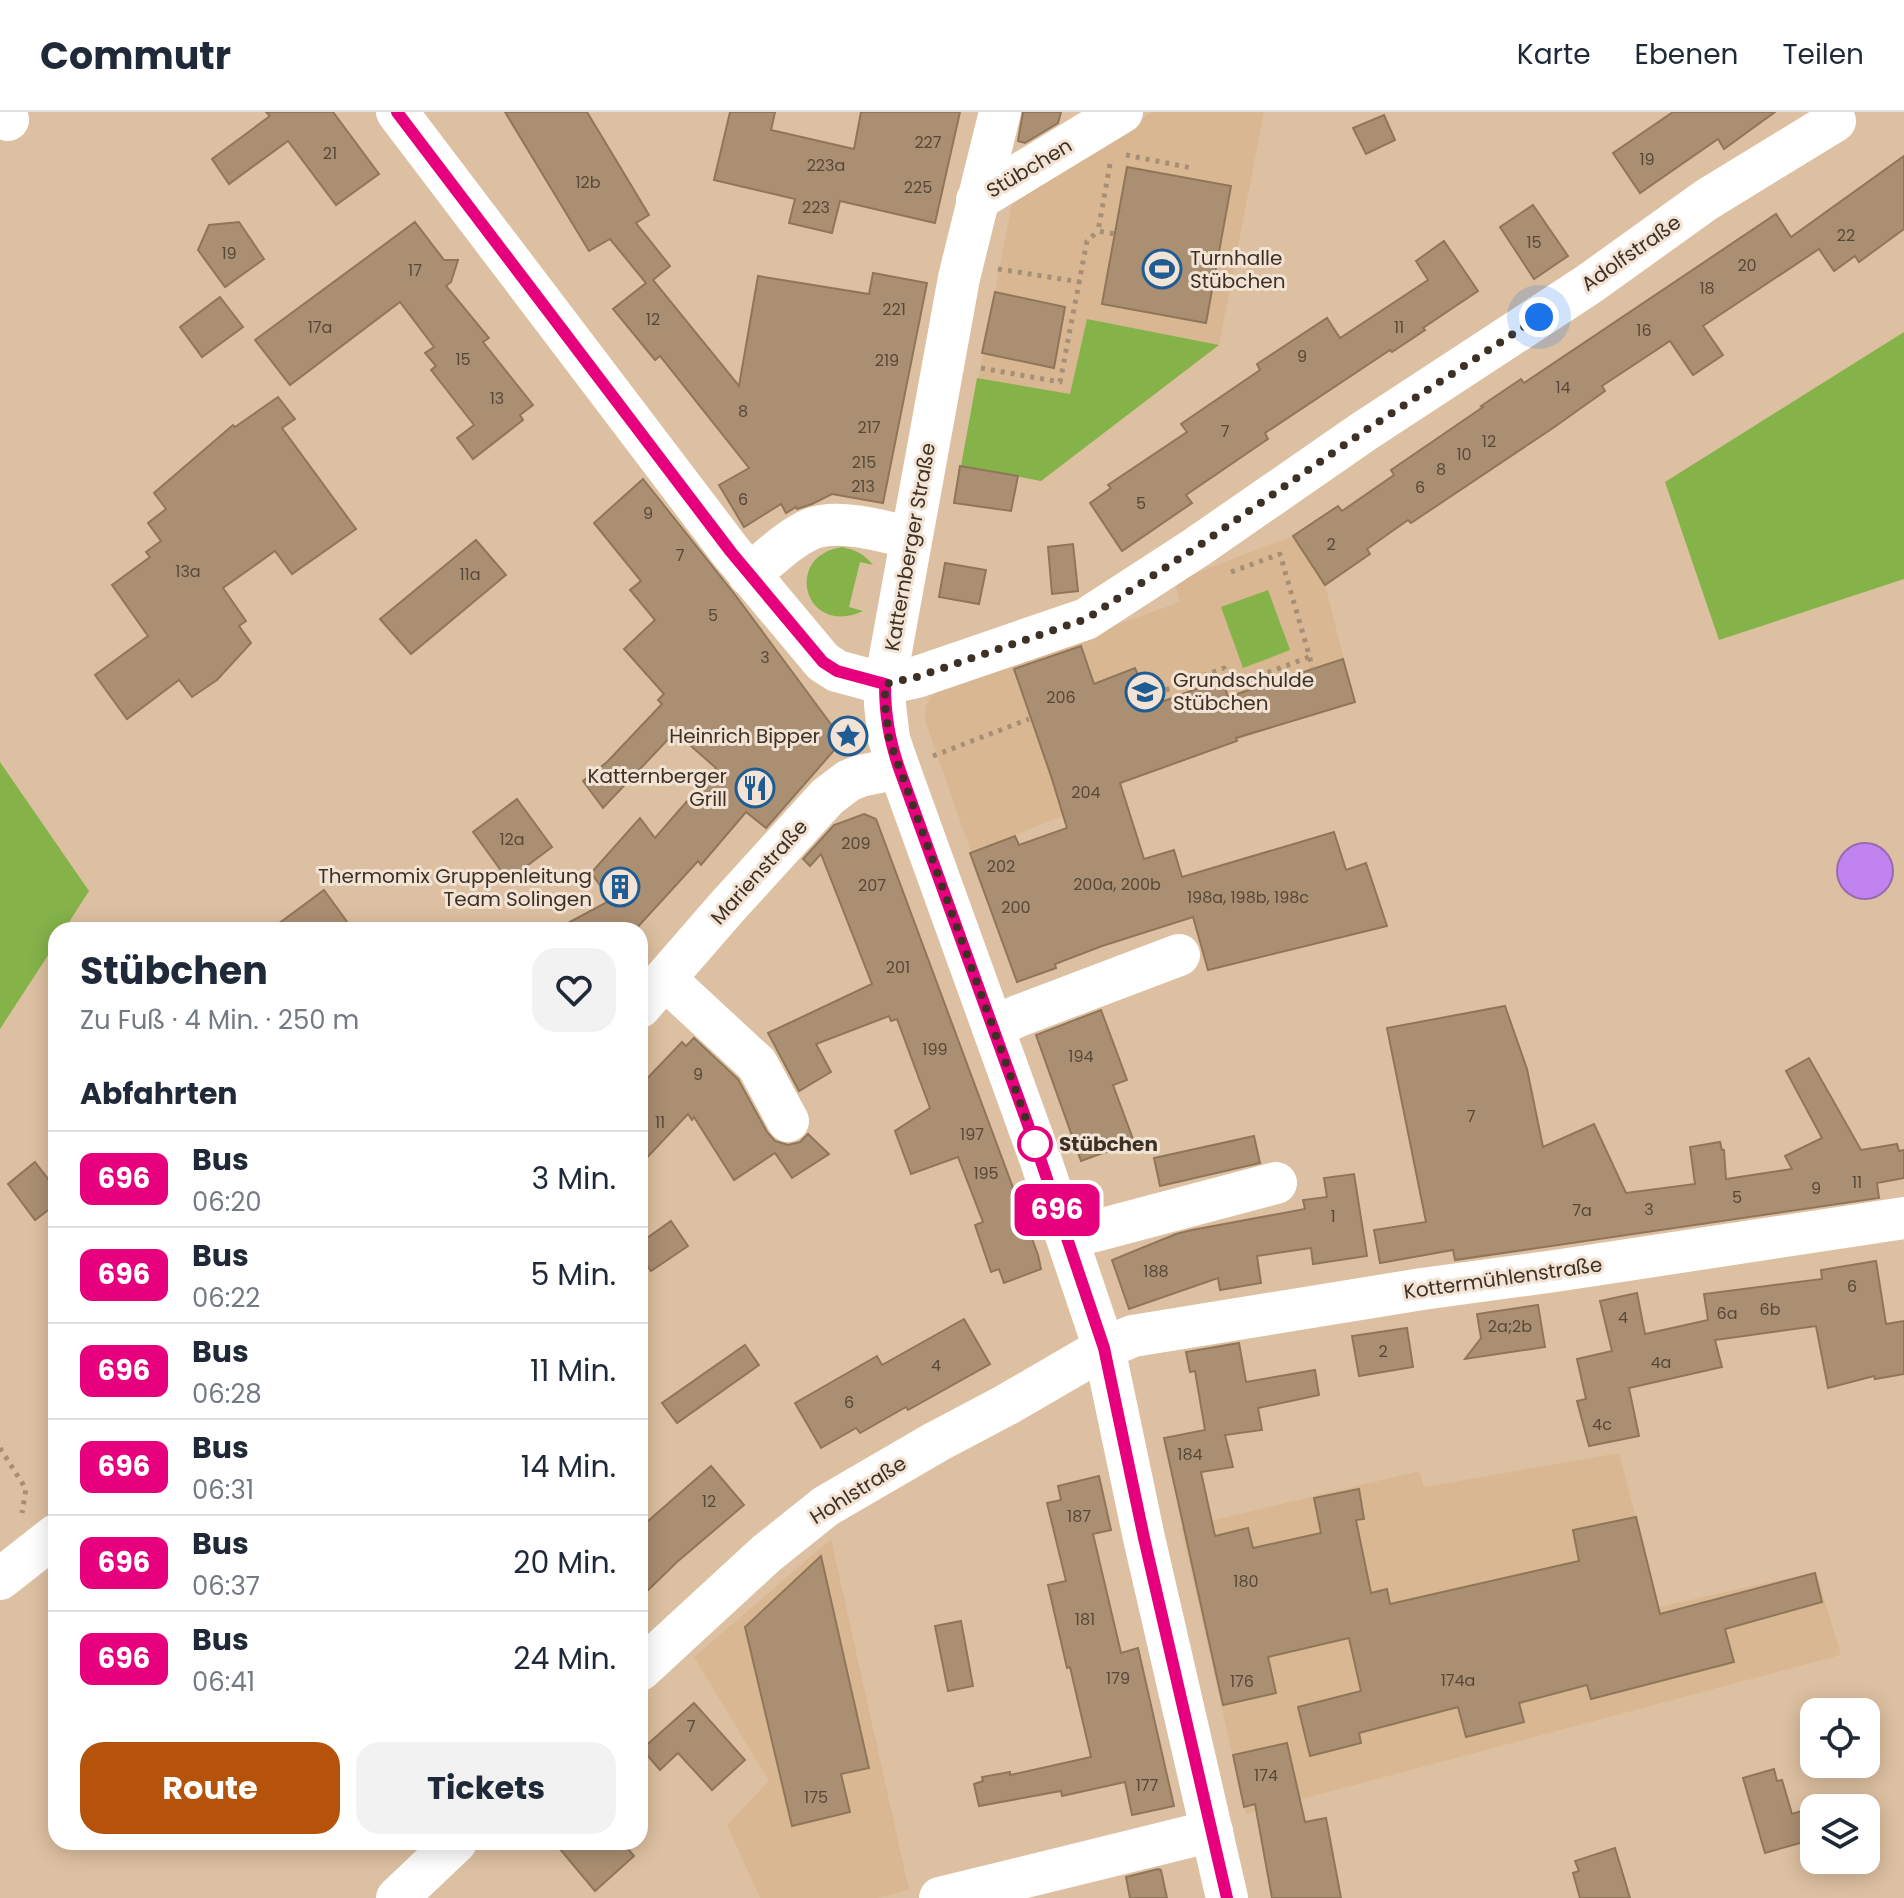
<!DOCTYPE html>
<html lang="de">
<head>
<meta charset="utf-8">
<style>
  :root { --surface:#fff; --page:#f2f2f3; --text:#1f2937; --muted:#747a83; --line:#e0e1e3; --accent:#b45309 }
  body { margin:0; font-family:Poppins,sans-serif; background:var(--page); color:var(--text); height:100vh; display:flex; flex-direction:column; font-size:30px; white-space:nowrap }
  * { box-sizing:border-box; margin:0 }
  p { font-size:26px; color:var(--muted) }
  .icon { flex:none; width:44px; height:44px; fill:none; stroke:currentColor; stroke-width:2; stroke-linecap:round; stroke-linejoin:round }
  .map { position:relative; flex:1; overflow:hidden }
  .drawer { position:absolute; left:48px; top:810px; width:600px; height:928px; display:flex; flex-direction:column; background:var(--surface); border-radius:24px; box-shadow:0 4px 20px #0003 }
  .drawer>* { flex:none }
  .badge { padding:0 16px; border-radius:12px; font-size:28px; line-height:52px }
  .buttons { position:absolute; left:1800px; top:1586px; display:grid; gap:16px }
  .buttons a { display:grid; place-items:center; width:80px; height:80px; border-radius:16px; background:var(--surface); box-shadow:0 4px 20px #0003; font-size:40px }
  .you { position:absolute; width:40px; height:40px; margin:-20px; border:6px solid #fff; border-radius:50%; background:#1a73e8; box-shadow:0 0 0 12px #1a73e833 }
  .map>.badge { position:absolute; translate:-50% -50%; box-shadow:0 0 0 4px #fff }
  h2 { padding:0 32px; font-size:30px; line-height:72px }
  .round { display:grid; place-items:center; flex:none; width:84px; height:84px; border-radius:24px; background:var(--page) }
  .summary { display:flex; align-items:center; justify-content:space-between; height:136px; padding:0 32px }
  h1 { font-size:38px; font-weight:700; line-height:60px }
  .primary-button { display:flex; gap:16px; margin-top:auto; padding:16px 32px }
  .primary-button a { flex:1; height:92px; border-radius:24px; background:var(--accent); color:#fff; font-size:32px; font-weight:700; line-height:92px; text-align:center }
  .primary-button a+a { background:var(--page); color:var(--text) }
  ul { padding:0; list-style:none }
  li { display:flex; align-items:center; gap:24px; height:96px; padding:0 32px; border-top:2px solid var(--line) }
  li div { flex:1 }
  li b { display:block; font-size:30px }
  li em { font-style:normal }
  li .badge { min-width:88px; font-weight:700; text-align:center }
  header { display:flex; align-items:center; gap:48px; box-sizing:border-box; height:112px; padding:0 40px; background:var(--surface); border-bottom:2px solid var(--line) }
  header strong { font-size:38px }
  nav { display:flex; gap:44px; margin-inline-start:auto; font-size:28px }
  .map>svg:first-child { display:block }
</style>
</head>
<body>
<header>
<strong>Commutr</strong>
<nav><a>Karte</a><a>Ebenen</a><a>Teilen</a></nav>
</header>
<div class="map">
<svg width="1904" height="1786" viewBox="0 0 1904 1786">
  <rect width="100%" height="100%" fill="#ddc0a1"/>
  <g fill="#d9b792">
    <polygon points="1152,0 1264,0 1219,233 1041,369 961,354 1012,92"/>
    <polygon points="1293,424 1325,473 1355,590 1277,614 1114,674 1063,704 971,740 925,608 926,593 931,585 943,575 1180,490 1175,469"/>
    <polygon points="1619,1341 1659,1495 1816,1460 1841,1543 1246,1702 1181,1416 1419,1359 1424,1375"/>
    <polygon points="831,1427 909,1778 878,1786 760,1786 727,1713 769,1669 694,1545"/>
  </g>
  <g fill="#85b34a">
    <polygon points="1087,207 1219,233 1041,369 961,354 977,266 1070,282"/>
    <polygon points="1904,220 1904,467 1719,528 1665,370"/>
    <path d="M842 435C856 438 864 442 873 453L860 450 849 495 863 499C805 526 782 444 842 435Z"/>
    <polygon points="1268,478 1290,538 1243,556 1221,495"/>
    <polygon points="0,650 89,779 64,818 56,818 56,831 0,917"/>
  </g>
  <circle fill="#c183ef" stroke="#996ab2" stroke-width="2" cx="1865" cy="759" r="28"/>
  <g fill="#ab8f72" stroke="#907659" stroke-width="2">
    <polygon points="266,0 333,0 379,62 336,93 288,29 229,72 212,47 270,4"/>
    <polygon points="505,0 587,0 649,103 636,111 670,154 653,168 739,274 758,164 869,182 873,161 927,171 883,391 832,382 812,392 797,397 796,395 786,401 781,392 744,415 719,373 749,356 660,244 655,248 613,197 646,171 610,127 589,139"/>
    <polygon points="730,0 775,0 771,18 854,37 861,0 960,0 935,111 840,89 832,121 789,111 795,87 714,68"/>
    <polygon points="1023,0 1061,0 1058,11 1025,31 1018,29"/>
    <polygon points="1673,0 1775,0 1724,37 1718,27 1640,81 1613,41"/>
    <polygon points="1384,3 1395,28 1366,42 1353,16"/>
    <polygon points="1904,44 1904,117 1859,150 1855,144 1834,159 1819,137 1703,214 1723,243 1693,263 1670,229 1602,274 1605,279 1553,316 1411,411 1408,408 1367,437 1370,442 1325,473 1293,424 1338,394 1342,399 1394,363 1391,358 1483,295 1481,294 1521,267 1524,271 1776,102 1791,125"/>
    <polygon points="1127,55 1231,74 1206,211 1102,192"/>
    <polygon points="1533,93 1568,144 1534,167 1500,115"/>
    <polygon points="239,110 264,147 225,175 198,138 209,113"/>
    <polygon points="415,110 444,148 458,148 451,170 446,174 489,226 483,230 533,293 520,303 523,308 473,347 457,326 474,313 431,258 436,254 425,241 434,235 400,190 290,273 255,228"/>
    <polygon points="1444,129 1478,179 1423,216 1425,218 1392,240 1390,238 1265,321 1268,327 1186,383 1192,391 1122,439 1090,391 1111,376 1108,373 1187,320 1181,312 1260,258 1257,252 1327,206 1340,226 1428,168 1416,149"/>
    <polygon points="995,180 1065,195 1054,256 982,241"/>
    <polygon points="220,185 243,215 202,245 180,215"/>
    <polygon points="278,285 295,307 282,316 356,417 292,462 275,439 223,476 246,509 239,514 251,531 217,568 192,585 179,568 127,607 95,563 148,524 112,473 150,445 146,440 161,429 148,411 166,397 154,381 233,313 235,315"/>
    <polygon points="960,354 1018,364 1011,399 954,391"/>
    <polygon points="643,367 736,484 836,619 837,635 766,716 746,700 701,753 698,749 635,818 555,818 611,788 591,761 640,706 655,726 716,656 675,620 603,696 583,669 607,650 662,592 658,588 664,582 624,537 655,508 630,478 641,469 594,411"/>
    <polygon points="476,428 506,463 411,542 380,507"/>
    <polygon points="1073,432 1078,479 1052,482 1048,435"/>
    <polygon points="945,451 986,458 979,492 939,485"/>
    <polygon points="1081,534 1094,572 1135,556 1151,594 1222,567 1228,585 1343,547 1355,590 1236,626 1237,629 1120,671 1144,747 1174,738 1182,765 1334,720 1346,758 1366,751 1387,814 1208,858 1193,805 1102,834 1055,852 1056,856 1017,870 970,741 1015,724 1019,733 1067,716 1051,664 1014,557"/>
    <polygon points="517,687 552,735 508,768 473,720"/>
    <polygon points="864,702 876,707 1038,1143 1041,1157 1004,1171 999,1157 991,1160 975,1113 983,1110 958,1045 911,1062 895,1019 930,996 897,907 891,909 889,904 816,932 831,960 799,979 768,921 872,872 821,742 810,754 803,747 834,713"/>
    <polygon points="324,778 353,818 270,818"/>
    <polygon points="1505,894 1527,957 1543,1035 1594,1012 1626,1081 1695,1072 1690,1035 1720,1030 1722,1038 1724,1038 1726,1067 1792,1057 1785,1044 1822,1026 1786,959 1809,946 1861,1038 1897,1032 1899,1039 1904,1038 1904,1066 1877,1071 1879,1086 1455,1148 1453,1138 1380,1151 1374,1118 1426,1110 1387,916"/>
    <polygon points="1101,898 1127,968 1113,973 1134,1030 1081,1049 1036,923"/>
    <polygon points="694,926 738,967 767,1020 775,1029 788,1033 800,1030 808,1022 829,1042 792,1066 775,1041 734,1068 694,1005 692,1008 688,1002 640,1053 640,974 682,930 686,934"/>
    <polygon points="1254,1024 1260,1051 1160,1074 1154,1046"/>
    <polygon points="35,1050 56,1077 56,1092 35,1108 8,1072"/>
    <polygon points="1354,1062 1367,1144 1313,1152 1311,1136 1257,1144 1261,1171 1220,1178 1218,1166 1129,1197 1112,1148 1176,1122 1192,1118 1305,1097 1303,1088 1327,1085 1324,1066"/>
    <polygon points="671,1109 688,1134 651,1159 640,1144 640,1131"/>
    <polygon points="1876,1149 1886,1212 1904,1209 1904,1262 1875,1267 1874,1264 1828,1276 1816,1214 1715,1228 1722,1255 1629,1276 1639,1324 1589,1334 1577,1289 1586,1287 1577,1247 1612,1239 1600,1189 1637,1181 1645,1222 1708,1208 1704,1182 1822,1167 1821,1158"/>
    <polygon points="1538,1193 1545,1235 1465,1247 1481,1226 1477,1202"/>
    <polygon points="964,1207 990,1252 908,1298 906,1295 860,1321 856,1316 821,1336 795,1291 877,1244 882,1253"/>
    <polygon points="1407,1216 1413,1255 1359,1264 1352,1224"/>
    <polygon points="1239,1231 1246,1270 1315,1258 1319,1283 1258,1296 1262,1318 1225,1323 1233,1355 1201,1360 1215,1424 1248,1416 1253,1436 1321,1421 1314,1386 1359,1377 1364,1407 1356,1408 1371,1481 1387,1477 1390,1492 1579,1449 1573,1418 1636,1405 1660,1502 1815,1461 1822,1490 1725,1517 1734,1550 1591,1587 1587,1573 1519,1591 1524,1610 1466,1625 1458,1595 1359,1621 1361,1631 1310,1644 1298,1595 1361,1579 1349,1526 1268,1545 1276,1581 1223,1593 1164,1326 1205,1318 1195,1259 1190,1260 1186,1240"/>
    <polygon points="745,1233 759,1253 677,1311 662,1291"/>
    <polygon points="711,1354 744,1393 677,1450 640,1486 640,1416"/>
    <polygon points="1099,1364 1111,1418 1093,1422 1121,1541 1138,1536 1174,1694 1132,1703 1125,1670 1062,1684 1061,1679 979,1694 974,1672 983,1669 982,1665 1010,1660 1010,1663 1091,1645 1070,1555 1067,1556 1048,1473 1066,1469 1047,1391 1061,1388 1058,1374"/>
    <polygon points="821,1444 869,1656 841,1662 850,1700 792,1714 745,1515"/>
    <polygon points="961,1509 973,1574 948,1579 935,1514"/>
    <polygon points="694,1591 745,1648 712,1678 678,1641 660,1658 642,1637"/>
    <polygon points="1287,1631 1305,1710 1326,1706 1341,1786 1272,1786 1255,1692 1244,1695 1233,1643"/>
    <polygon points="1774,1657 1777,1669 1782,1668 1792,1702 1814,1695 1814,1727 1765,1741 1743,1666"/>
    <polygon points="554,1730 622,1730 634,1744 595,1779"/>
    <polygon points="1615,1736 1630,1786 1580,1786 1573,1761 1579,1759 1575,1749"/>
    <polygon points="1158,1757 1161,1758 1167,1786 1130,1786 1126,1765"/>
  </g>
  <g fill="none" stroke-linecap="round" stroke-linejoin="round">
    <g stroke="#a68f77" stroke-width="5" stroke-dasharray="4 6" stroke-linecap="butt">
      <polyline points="1126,43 1192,56"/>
      <polyline points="1110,52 1098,119 1115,122"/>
      <polyline points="998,157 1080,170"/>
      <polyline points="981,256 1060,270 1087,129 1098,119"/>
      <polyline points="1231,460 1280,442 1313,557"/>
      <polyline points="1147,585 1224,556 1232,574 1309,545"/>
      <polyline points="933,644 1029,607"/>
      <polyline points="0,1336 26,1377 22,1401"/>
    </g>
    <g stroke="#fff" stroke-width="42">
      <polyline points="6,0 8,8"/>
      <polyline points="397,0 731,440 823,550 837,559 885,572 917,565 1086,507 1197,435 1363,320 1589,172 1706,88 1835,9"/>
      <polyline points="1000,0 959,166 885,572 885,593 889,627 899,656 1040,1046 1104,1236 1144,1426 1227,1786"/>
      <polyline points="977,88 1122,0"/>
      <path d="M749 463C769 447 788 427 811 417 837 406 883 419 911 426"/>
      <polyline points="665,867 757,952 788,1009"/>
      <polyline points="640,895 727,795 827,685 848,669 860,664 899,656"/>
      <polyline points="993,916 1018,904 1179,843"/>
      <polyline points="1067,1125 1095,1119 1276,1071"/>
      <polyline points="0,1467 56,1423"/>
      <polyline points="640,1558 767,1441 826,1394 936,1330 1006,1293 1104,1236 1133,1224 1422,1177 1555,1159 1904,1106"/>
      <polyline points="397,1786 456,1730"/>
      <polyline points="940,1786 1212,1719"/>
    </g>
  </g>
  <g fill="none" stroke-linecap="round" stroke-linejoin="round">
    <defs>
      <path id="line" d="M397 0 731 440 823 550 837 559 885 572C885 603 889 626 899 656L1040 1046 1104 1236 1144 1426 1227 1786"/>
    </defs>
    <use href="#line" stroke="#fff" stroke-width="18"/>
    <use href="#line" stroke="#e6007e" stroke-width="12"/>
    <polyline stroke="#3d3125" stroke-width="8" stroke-dasharray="0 14.4" points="1035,1032 889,627 885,593 885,572 917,565 1086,507 1197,435 1363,320 1539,205"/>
  </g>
  <defs>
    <symbol id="stadium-ring" viewBox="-11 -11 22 22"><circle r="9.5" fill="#f2e3d4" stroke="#1f5c93" stroke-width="1.5"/><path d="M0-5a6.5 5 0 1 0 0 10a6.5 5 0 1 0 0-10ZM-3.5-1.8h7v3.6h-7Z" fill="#1f5c93"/></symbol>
    <symbol id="school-ring" viewBox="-11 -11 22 22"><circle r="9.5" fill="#f2e3d4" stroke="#1f5c93" stroke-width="1.5"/><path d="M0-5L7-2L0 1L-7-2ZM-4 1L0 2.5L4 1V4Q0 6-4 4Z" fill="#1f5c93"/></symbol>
    <symbol id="sight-ring" viewBox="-11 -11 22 22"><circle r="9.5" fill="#f2e3d4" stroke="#1f5c93" stroke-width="1.5"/><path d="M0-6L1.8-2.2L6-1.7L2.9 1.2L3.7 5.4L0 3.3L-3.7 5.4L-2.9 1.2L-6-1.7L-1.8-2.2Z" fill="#1f5c93"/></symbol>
    <symbol id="restaurant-ring" viewBox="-11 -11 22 22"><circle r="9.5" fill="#f2e3d4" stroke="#1f5c93" stroke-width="1.5"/><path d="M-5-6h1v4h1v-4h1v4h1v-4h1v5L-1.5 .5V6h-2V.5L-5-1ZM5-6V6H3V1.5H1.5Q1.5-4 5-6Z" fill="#1f5c93"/></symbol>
    <symbol id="building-ring" viewBox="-11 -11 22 22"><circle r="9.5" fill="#f2e3d4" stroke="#1f5c93" stroke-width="1.5"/><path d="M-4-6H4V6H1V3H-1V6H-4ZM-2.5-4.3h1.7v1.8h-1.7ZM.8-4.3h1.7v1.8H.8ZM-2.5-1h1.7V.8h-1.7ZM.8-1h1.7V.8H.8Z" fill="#1f5c93"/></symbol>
  </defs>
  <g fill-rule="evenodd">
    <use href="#stadium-ring" x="1140" y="135" width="44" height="44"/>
    <use href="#school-ring" x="1123" y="558" width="44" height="44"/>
    <use href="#sight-ring" x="826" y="602" width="44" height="44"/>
    <use href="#restaurant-ring" x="733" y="654" width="44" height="44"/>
    <use href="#building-ring" x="598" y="753" width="44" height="44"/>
  </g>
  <circle fill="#fff" stroke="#e6007e" stroke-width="4" cx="1035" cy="1032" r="16"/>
  <g text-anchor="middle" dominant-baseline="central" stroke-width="6" stroke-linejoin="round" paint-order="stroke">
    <g font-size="16" fill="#584838">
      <text x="928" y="30">227</text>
      <text x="330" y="41">21</text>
      <text x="1647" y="47">19</text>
      <text x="826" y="53">223a</text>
      <text x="588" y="70">12b</text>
      <text x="918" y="75">225</text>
      <text x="816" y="95">223</text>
      <text x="1846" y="123">22</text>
      <text x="1534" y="130">15</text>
      <text x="229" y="141">19</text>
      <text x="1747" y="153">20</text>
      <text x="415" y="158">17</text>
      <text x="1707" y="176">18</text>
      <text x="894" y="197">221</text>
      <text x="653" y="207">12</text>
      <text x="320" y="215">17a</text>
      <text x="1399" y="215">11</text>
      <text x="1644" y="218">16</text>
      <text x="1302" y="244">9</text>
      <text x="463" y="247">15</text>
      <text x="887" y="248">219</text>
      <text x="1563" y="275">14</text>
      <text x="497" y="286">13</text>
      <text x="743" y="299">8</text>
      <text x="869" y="315">217</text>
      <text x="1225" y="319">7</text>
      <text x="1489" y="329">12</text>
      <text x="1464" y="342">10</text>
      <text x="864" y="350">215</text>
      <text x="1441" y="357">8</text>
      <text x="863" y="374">213</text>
      <text x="1420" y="375">6</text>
      <text x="743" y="387">6</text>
      <text x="1141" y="391">5</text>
      <text x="648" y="401">9</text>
      <text x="1331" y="432">2</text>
      <text x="680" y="443">7</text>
      <text x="188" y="459">13a</text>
      <text x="470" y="462">11a</text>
      <text x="713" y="503">5</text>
      <text x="765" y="545">3</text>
      <text x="1061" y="585">206</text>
      <text x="1086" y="680">204</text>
      <text x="512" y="727">12a</text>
      <text x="856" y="731">209</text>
      <text x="1001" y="754">202</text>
      <text x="1117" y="772">200a, 200b</text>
      <text x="872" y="773">207</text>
      <text x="1248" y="785">198a, 198b, 198c</text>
      <text x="1016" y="795">200</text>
      <text x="898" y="855">201</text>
      <text x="935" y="937">199</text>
      <text x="1081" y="944">194</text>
      <text x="698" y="962">9</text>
      <text x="1471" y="1004">7</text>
      <text x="660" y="1010">11</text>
      <text x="972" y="1022">197</text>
      <text x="986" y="1061">195</text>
      <text x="1857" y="1070">11</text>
      <text x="1816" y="1076">9</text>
      <text x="1737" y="1085">5</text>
      <text x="1649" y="1097">3</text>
      <text x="1582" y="1098">7a</text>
      <text x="1333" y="1104">1</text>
      <text x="1156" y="1159">188</text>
      <text x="1852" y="1174">6</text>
      <text x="1770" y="1197">6b</text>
      <text x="1727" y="1201">6a</text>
      <text x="1623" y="1205">4</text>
      <text x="1510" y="1214">2a;2b</text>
      <text x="1383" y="1239">2</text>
      <text x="1661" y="1250">4a</text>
      <text x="936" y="1253">4</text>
      <text x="849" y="1290">6</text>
      <text x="1602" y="1312">4c</text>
      <text x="1190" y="1342">184</text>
      <text x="709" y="1389">12</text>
      <text x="1079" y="1404">187</text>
      <text x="1246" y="1469">180</text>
      <text x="1085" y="1507">181</text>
      <text x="1118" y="1566">179</text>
      <text x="1458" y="1568">174a</text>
      <text x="1242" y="1569">176</text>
      <text x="691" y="1614">7</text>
      <text x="1266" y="1663">174</text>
      <text x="1147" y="1673">177</text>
      <text x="816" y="1685">175</text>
    </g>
    <g font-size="20" fill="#3d3125" stroke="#f2e3d4">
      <text transform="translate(1029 56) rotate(-31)">Stübchen</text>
      <text transform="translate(1631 141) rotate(-35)">Adolfstraße</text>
      <text transform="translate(910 435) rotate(-80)">Katternberger Straße</text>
      <text transform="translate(759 760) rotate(-48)">Marienstraße</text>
      <text transform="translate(1503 1166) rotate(-8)">Kottermühlenstraße</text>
      <text transform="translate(858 1378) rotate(-32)">Hohlstraße</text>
    </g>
    <g font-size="20" fill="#3d3125" stroke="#f2e3d4" text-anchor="end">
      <text x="1190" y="146" text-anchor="start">Turnhalle<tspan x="1190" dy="23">Stübchen</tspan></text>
      <text x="1173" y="568" text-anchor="start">Grundschulde<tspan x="1173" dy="23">Stübchen</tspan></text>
      <text x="820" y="624">Heinrich Bipper</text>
      <text x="727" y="664">Katternberger<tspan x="727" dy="23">Grill</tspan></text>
      <text x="592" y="764">Thermomix Gruppenleitung<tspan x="592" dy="23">Team Solingen</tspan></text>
    </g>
    <g font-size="20" font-weight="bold" fill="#3d3125" stroke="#f2e3d4" text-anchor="start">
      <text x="1059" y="1032">Stübchen</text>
    </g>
  </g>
</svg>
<div class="buttons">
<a><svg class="icon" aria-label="locate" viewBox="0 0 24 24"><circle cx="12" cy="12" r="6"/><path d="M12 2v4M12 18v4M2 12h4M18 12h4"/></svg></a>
<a><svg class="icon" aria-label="layers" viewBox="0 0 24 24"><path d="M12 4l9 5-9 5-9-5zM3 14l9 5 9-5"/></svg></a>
</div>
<div class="you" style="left:1539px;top:205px"></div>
<b class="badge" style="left:1057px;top:1098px;background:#e6007e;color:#fff">696</b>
<section class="drawer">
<div class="summary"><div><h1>Stübchen</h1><p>Zu Fuß · 4 Min. · 250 m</p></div><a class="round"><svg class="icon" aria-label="heart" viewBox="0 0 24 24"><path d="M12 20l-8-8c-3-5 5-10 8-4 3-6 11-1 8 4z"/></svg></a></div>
<h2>Abfahrten</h2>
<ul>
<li><span class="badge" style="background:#e6007e;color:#fff">696</span><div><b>Bus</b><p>06:20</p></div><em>3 Min.</em></li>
<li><span class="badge" style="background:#e6007e;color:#fff">696</span><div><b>Bus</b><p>06:22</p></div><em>5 Min.</em></li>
<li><span class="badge" style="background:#e6007e;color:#fff">696</span><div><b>Bus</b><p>06:28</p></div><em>11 Min.</em></li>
<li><span class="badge" style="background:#e6007e;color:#fff">696</span><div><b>Bus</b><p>06:31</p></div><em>14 Min.</em></li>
<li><span class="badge" style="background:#e6007e;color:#fff">696</span><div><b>Bus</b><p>06:37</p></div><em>20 Min.</em></li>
<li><span class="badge" style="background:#e6007e;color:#fff">696</span><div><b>Bus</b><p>06:41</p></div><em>24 Min.</em></li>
</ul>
<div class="primary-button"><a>Route</a><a>Tickets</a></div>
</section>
</div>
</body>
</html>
